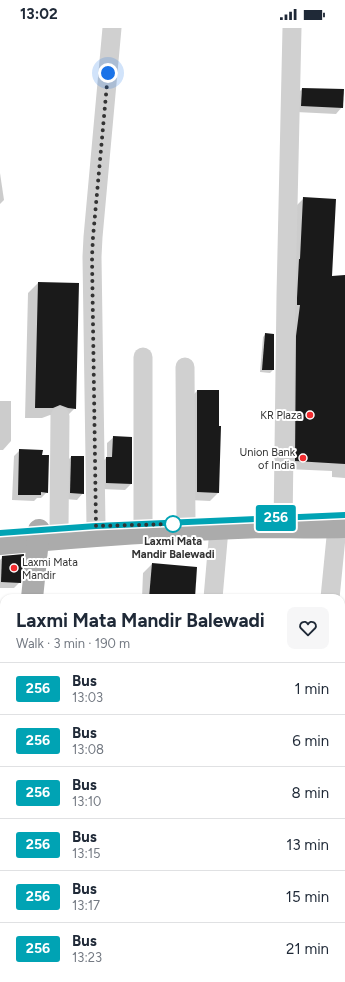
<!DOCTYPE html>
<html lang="en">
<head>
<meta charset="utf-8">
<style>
  :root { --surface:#fff; --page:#f6f6f7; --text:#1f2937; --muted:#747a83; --line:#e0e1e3 }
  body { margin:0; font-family:Figtree,sans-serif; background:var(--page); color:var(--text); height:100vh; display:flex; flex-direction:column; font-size:15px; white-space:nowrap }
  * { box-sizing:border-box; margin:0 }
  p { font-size:13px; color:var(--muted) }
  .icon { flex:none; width:22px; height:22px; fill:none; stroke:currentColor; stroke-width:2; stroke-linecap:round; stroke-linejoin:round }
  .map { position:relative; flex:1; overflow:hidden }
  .drawer { position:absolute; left:0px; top:566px; width:345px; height:388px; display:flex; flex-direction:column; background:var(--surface); border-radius:12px 12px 0 0; box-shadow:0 1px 3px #0004 }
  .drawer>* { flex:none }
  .badge { padding:0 8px; border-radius:3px; font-size:14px; line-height:26px }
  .you { position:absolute; width:20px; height:20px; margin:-10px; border:3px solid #fff; border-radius:50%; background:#1a73e8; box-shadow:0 0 0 6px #1a73e833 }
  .map>.badge { position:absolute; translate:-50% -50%; box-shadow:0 0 0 2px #fff }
  .round { display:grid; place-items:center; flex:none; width:42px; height:42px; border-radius:8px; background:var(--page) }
  .headline { display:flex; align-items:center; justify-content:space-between; height:68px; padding:0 16px }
  h1 { font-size:19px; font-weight:700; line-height:30px }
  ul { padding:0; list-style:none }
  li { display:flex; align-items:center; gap:12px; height:52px; padding:0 16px; border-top:1px solid var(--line) }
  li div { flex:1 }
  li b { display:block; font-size:15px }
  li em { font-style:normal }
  li .badge { min-width:44px; font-weight:700; text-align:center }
  .status { display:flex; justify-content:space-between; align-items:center; height:28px; padding:0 20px; background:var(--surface); direction:ltr }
  .status svg { height:11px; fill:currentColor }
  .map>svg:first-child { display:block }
</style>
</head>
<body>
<div class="status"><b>13:02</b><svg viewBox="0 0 49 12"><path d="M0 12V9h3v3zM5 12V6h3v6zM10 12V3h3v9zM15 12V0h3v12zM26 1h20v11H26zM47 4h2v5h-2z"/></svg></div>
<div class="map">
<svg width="345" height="954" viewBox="0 0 345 954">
  <rect width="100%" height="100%" fill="#fff"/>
  <g fill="#0003">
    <polygon points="302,61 342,79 336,86 296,84 296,67"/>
    <polygon points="0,145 4,172 0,176"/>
    <polygon points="304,170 331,249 345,248 345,450 332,449 332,443 287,441 295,179"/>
    <polygon points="38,255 75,380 65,390 57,390 50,387 42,390 25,390 28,265"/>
    <polygon points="266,306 273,307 273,342 270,345 260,344 263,309"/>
    <polygon points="197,363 218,465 210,473 189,472 189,371"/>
    <polygon points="0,373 11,373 11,413 3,422 0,422"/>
    <polygon points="114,409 131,456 125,462 101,461 100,436 107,429 107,415"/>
    <polygon points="20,422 41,428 47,464 41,470 37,470 34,473 12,472 14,428"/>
    <polygon points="71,429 83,465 77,472 65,471 65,435"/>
    <polygon points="3,529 20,554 14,560 0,560 0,532"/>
    <polygon points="152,536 194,569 201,570 142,570 143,545"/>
    <polygon points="345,738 345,785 341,784 341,764"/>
    <polygon points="129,950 227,950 226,954 128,954"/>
  </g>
  <g fill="#1a1a1a">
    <polygon points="302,60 344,61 343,80 301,78"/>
    <polygon points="303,169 336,171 332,248 345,247 345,436 295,433 296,308 300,277 297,277 297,270 299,231 300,231"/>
    <polygon points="38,254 79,255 76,381 68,380 60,377 53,380 35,380"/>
    <polygon points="265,305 274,306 274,342 262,342"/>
    <polygon points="197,362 219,362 219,398 221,398 219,465 197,464"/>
    <polygon points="113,408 132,409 132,456 106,455 106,429 112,429"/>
    <polygon points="19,421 43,422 42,427 49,427 48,465 41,464 41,467 18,467"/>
    <polygon points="71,428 84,428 84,466 70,465"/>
    <polygon points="24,526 21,555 1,554 2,528"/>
    <polygon points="152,535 197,539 195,570 149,570"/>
  </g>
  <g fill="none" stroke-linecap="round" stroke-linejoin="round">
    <g stroke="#d0d0d0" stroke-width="19">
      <polyline points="143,329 143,497"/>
      <polyline points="185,339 186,495"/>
      <polyline points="96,498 92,229 93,209 112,0"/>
      <polyline points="283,499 286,267 292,0"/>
      <polyline points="59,501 60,388"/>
      <polyline points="213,570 219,501"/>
      <polyline points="330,570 337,499"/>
      <polyline points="0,928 4,928"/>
      <polyline points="274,954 274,950"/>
    </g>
    <g stroke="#ababab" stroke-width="22">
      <path d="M0 516C87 508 175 502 263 499 290 499 318 500 345 499"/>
      <polyline points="32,570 39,502"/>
      <polyline points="0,604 4,604"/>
      <polyline points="0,913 4,871"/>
    </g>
  </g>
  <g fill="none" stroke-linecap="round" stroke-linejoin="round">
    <defs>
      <polyline id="line" points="0,505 96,498 345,487"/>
    </defs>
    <use href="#line" stroke="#fff" stroke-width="9"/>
    <use href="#line" stroke="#00a3b4" stroke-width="6"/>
    <polyline stroke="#333" stroke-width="4" stroke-dasharray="0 7.2" points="108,45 93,209 92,229 96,498 173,496"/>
  </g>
  <g fill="#f22c2f" stroke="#fff" stroke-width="1.5">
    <circle cx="310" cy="387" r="4"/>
    <circle cx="303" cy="430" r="4"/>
    <circle cx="14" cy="540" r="4"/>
  </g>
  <circle fill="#fff" stroke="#00a3b4" stroke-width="2" cx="173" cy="496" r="8"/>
  <g text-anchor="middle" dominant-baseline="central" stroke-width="4" stroke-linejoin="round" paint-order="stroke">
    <g font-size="11" fill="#333" stroke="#fff" text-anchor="end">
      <text x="302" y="387">KR Plaza</text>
      <text x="295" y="424">Union Bank<tspan x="295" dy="13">of India</tspan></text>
      <text x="22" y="534" text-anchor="start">Laxmi Mata<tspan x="22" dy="13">Mandir</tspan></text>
    </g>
    <g font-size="11" font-weight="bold" fill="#333" stroke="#fff">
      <text x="173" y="513">Laxmi Mata<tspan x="173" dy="13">Mandir Balewadi</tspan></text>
    </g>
  </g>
</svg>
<div class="you" style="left:108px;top:45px"></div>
<b class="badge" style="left:276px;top:490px;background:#00a3b4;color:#fff">256</b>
<section class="drawer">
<div class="headline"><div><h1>Laxmi Mata Mandir Balewadi</h1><p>Walk · 3 min · 190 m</p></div><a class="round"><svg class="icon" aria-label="heart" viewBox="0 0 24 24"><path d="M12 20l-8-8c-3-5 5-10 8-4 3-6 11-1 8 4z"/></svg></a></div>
<ul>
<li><span class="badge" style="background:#00a3b4;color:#fff">256</span><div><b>Bus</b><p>13:03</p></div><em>1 min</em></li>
<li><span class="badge" style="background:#00a3b4;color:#fff">256</span><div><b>Bus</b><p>13:08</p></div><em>6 min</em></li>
<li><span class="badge" style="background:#00a3b4;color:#fff">256</span><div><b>Bus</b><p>13:10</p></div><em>8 min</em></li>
<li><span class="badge" style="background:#00a3b4;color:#fff">256</span><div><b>Bus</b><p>13:15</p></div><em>13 min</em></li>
<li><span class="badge" style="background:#00a3b4;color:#fff">256</span><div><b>Bus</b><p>13:17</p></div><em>15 min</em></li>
<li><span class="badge" style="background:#00a3b4;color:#fff">256</span><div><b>Bus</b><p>13:23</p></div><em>21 min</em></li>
</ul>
</section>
</div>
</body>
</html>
